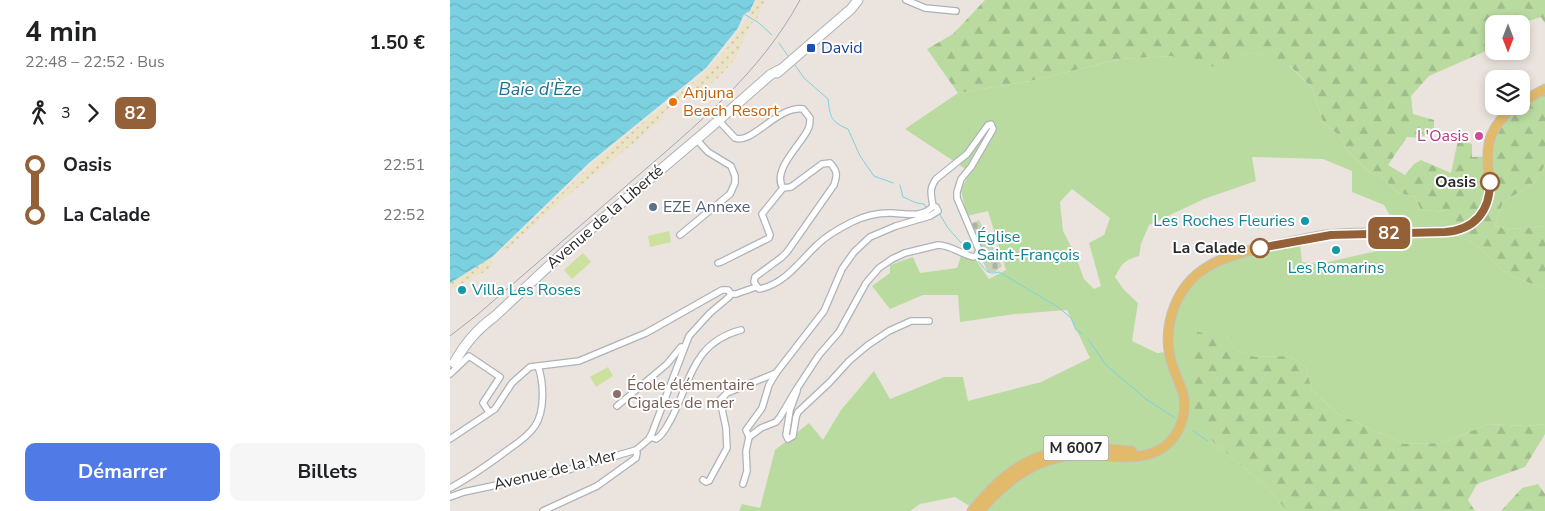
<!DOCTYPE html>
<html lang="fr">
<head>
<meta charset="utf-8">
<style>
  :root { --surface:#fff; --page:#f6f6f6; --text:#202124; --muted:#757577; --accent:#507be6 }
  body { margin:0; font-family:"Nunito Sans",sans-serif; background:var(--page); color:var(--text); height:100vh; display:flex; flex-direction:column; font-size:19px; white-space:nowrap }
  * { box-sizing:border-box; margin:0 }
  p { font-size:16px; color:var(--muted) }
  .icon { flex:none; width:28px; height:28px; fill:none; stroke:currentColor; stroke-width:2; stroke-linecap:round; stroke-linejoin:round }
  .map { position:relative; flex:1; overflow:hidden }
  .sheet { display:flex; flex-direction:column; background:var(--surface); width:450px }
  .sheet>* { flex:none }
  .badge { padding:0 10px; border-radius:8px; font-size:18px; line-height:32px }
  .needle { width:32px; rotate:180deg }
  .fabs { position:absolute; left:1035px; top:15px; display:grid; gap:10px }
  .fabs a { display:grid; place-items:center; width:45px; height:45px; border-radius:10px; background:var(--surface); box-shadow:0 2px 8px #0003; font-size:25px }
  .map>.badge { position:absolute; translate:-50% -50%; box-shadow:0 0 0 2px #fff }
  .legs { display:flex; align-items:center; gap:8px; height:55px; padding:0 25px; font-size:16px }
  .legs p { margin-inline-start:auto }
  .headline { display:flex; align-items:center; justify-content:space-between; height:85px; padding:0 25px }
  h1 { font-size:28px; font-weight:700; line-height:38px }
  .cta { display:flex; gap:10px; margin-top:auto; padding:10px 25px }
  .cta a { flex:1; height:58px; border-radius:10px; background:var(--accent); color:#fff; font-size:20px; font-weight:700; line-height:58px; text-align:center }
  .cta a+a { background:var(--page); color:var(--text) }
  ul { padding:0 25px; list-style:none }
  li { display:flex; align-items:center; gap:18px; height:50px; font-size:19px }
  li i { display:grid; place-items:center; width:8px; height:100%; margin:0 6px; background:currentColor }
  li i::after { content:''; width:12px; height:12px; margin:-6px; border:4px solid; border-radius:50%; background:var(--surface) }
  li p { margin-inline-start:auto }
  li:first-child i { background:linear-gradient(#0000 50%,currentColor 0) }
  li:last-child i { background:linear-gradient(currentColor 50%,#0000 0) }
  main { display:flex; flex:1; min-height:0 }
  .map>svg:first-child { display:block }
</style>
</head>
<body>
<main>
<section class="sheet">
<div class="headline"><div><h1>4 min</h1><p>22:48 – 22:52 · Bus</p></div><b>1.50 €</b></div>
<div class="legs"><svg class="icon" aria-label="walk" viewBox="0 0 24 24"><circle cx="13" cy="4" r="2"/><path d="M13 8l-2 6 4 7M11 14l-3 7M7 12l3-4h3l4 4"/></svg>3<svg class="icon" aria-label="forward" viewBox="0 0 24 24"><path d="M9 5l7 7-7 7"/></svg><b class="badge" style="background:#936037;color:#fff">82</b></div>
<ul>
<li><i style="color:#936037"></i><b>Oasis</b><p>22:51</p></li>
<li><i style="color:#936037"></i><b>La Calade</b><p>22:52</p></li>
</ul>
<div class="cta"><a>Démarrer</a><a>Billets</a></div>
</section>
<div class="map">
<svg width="1095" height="511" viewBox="0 0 1095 511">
  <defs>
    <pattern id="forest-firs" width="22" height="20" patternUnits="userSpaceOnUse" patternTransform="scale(1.25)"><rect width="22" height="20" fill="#badba0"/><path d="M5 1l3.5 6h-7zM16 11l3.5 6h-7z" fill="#a0bc8a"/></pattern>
    <pattern id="sand-dots" width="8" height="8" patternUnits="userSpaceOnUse" patternTransform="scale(1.25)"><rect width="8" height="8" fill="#ece2c5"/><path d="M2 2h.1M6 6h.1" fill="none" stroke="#cbc2a9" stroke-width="1.8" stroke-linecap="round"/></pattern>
    <pattern id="cemetery-stones" width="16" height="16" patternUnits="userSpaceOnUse" patternTransform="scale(1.25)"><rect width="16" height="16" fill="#c7d3b7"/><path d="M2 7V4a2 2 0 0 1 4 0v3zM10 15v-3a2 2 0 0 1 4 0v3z" fill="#abb59e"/></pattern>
    <pattern id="water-waves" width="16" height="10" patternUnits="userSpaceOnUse" patternTransform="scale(1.25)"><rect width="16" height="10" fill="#7cd1e1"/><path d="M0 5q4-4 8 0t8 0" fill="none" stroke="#6bb4c1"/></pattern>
  </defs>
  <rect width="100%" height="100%" fill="#ebe4de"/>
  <g fill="#badba0" fill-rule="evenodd">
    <path d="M805 52 831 68 839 66 862 88 873 122 890 136 895 148 920 173 932 177 947 192 965 197 971 210 996 212V221L985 225 1006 234 1026 245 1053 270 1062 276 1095 289V424L1077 426 1038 424 993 443 954 444 888 414 862 390 856 368 840 356 805 357 786 350 776 336 764 443 816 486 837 511H517L521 507 505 497 470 504 460 511H289L292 504 310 508 325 450 359 423 373 440 391 410 424 371 440 399 494 377H513L518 401 591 382 640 358 617 310 565 314 510 322 508 295H473L440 309 422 286 440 273V265L463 257 470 273 507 268 511 256 526 260 539 279 556 270 538 211 517 216 511 190 520 172 455 129 508 93 580 81 670 59 722 56 740 64ZM802 157 873 159 902 171V192L934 205 946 226 931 250 869 264 852 262 850 244C784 258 716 264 723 351L707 353 682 341 688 303 674 290 665 277C672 263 675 260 689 256L691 244 699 225 754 199 806 181ZM622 189 660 218 654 235 639 243 651 286 644 289 634 279 624 252 613 231 610 202Z"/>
    <polygon points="1095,165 1095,226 1061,229 1045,226 1053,202 1085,182"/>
  </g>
  <g fill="url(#forest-firs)">
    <path d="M535 0H1095V23L1091 17 1069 24H1044V32L1040 33 1038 50 979 76 961 96 963 114 984 120V132L969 138 957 137 938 165 955 175 964 164 971 160 1001 173 1008 140 1022 144V157L1043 156C1044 150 1044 143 1046 137 1054 114 1076 104 1095 94V165L1085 182 1053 202 1045 226 1061 229 1095 226V289L1062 276 1053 270 1026 245 1006 234 984 225 996 221V212L971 210 965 197 947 192 932 177 920 173 895 148 890 136 873 122 862 88 840 66 831 69 805 52 780 57 773 67 740 65 722 56 670 59 580 81 508 93 477 49 503 34Z"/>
    <polygon points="747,332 776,336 786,350 805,357 840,356 856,368 862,390 888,414 954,444 993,443 1038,424 1077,426 1095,424 1095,434 1075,467 1027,484 1018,500 1025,511 837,511 816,486 764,443 744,408 742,364"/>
    <polygon points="1088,484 1095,494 1095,511 1051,511 1072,488"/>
  </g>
  <g fill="url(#sand-dots)">
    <polygon points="306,0 315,0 306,21 299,16"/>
    <polygon points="298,18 303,22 295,35 286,58 268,78 250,91 234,97 212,114 213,119 201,127 185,142 112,200 56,250 51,250 150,157 251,76 274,52"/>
    <polygon points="42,257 42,266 34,272 0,290 0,283"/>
  </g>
  <polygon fill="url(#cemetery-stones)" points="529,220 552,266 545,272 538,272 531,258 534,254 520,224"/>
  <g fill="#cbe19d">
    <polygon points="219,231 221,242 200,247 198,236"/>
    <polygon points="133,253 141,262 122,279 114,270"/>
    <polygon points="158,367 163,376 146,387 140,377"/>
  </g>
  <polygon fill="url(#water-waves)" points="0,0 305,0 300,11 294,14 288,28 256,68 139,163 42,257 0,283"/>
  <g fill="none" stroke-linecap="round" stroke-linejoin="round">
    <g stroke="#7cd1e1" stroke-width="1">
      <polyline points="294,14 309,23 322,35"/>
      <polyline points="329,43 338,56"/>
      <path d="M345 65 354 78 378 99C380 117 381 122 398 129L410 156 424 176 443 183"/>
      <path d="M450 185 453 197C462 200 462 203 474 204L477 209"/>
      <polyline points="489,213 498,228 520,253"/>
      <path d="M528 261C535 268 536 276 549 272L608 307 621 318 626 330 633 334"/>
      <polyline points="638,339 656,365 696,399 725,418"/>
      <polyline points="743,431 758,441"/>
    </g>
    <defs>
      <g id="street">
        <polyline points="456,0 475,8 506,11"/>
        <path d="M269 121 285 138C302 145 328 105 353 109L360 118C360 121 360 126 358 129 352 144 321 170 333 188L341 187 372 164 380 163C388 171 387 176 384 185L337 252 332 257 305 277 304 282 309 289C335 284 349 262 367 245 377 235 390 228 402 222 414 216 427 213 440 213 455 213 472 219 483 206L486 207 488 211 480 216 446 226 420 237 404 252 392 269 374 311 326 373 319 385 312 408 296 430 299 437"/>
        <polyline points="230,235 280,194 285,183 285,176 281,166 258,152 247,140"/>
        <polyline points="268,263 271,262 319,238 320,235 312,214 333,188"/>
        <polyline points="281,294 286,294 306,287"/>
        <polyline points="0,374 19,356 50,377 33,403 39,412"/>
        <polyline points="347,391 340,410 336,435 338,439 343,436 346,417 348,412 380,382 399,361 418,345 439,331 461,321 479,321"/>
        <polyline points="167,406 217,364 231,347 234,347"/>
        <path d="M200 437 206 439C213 435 216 428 220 421 241 383 241 343 291 330"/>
        <path d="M299 437 311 428 326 422 330 417 346 390 369 355 389 332 416 283 429 268 442 259 455 253 488 245C501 245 512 255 524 257L527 255 529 250 507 198V192L511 179 521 167 543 129 541 124 538 125 517 154 486 179C479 189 481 194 483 206"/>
        <polyline points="0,439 45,409 62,383 80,367 129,361 196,333 272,290 278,290 281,294 279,297 260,313 239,336 202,433 199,439 186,450"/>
        <polyline points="253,480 256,482 259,481 277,448 276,428 270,400 277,393 326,373"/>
        <polyline points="293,484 297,471 296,451 299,437"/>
        <path d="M0 488C21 477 39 464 59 449 68 443 78 436 85 426 95 411 94 383 88 366"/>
        <polyline points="0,497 14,492 121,469 186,450 187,453 186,458 147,486 93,511"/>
      </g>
      <g id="secondary">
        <polyline points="327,73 401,9 408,0"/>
        <path d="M4 363C14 345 27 329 44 317L117 249 261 127 320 75 329 70"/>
      </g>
      <g id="primary">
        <polyline points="1071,102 1095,89"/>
        <path d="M522 511C571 450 607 444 682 451"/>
        <path d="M530 511C559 478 590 454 636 455 662 455 691 463 714 447 730 435 738 413 733 393 729 381 723 370 720 357 713 323 727 284 759 266 775 256 797 251 816 247 836 243 856 238 875 235 918 231 961 234 1004 231 1059 218 1029 171 1041 136 1046 124 1055 114 1065 106"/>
      </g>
    </defs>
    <use href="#street" stroke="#aeb2b9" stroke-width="8"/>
    <use href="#secondary" stroke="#aeb2b9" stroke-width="11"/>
    <use href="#primary" stroke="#c3c3c3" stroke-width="11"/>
    <use href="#street" stroke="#fff" stroke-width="5.5"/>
    <use href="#secondary" stroke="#fff" stroke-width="9"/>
    <use href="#primary" stroke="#e1ba6c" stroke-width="9"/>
    <path stroke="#a1a6b3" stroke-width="1" d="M0 336 27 315C79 270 131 225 183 180 245 126 310 74 350 0"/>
  </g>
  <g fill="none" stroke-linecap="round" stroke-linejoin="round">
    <defs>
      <path id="line-1" d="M810 248 881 235 995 232C1024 230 1040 212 1040 182"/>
    </defs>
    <use href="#line-1" stroke="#fff" stroke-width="11"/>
    <use href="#line-1" stroke="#936037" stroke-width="8"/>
  </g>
  <rect fill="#1a4fb4" stroke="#fff" stroke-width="2" x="356" y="43" width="10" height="10" rx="2.5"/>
  <circle fill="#e8710a" stroke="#fff" stroke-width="2" cx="223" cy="102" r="5"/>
  <circle fill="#d1479c" stroke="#fff" stroke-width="2" cx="1029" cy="136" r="5"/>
  <g fill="#fff" stroke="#936037" stroke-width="2.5">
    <circle cx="1040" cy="182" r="9"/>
    <circle cx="810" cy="248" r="9"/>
  </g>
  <circle fill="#5c6f8a" stroke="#fff" stroke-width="2" cx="203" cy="207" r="5"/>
  <g fill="#0f9aa8" stroke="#fff" stroke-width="2">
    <circle cx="855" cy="221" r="5"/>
    <circle cx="517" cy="246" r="5"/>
    <circle cx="886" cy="250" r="5"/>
    <circle cx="12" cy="290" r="5"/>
  </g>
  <circle fill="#8d6e63" stroke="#fff" stroke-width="2" cx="167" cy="394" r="5"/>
  <g text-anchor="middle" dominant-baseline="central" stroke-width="4" stroke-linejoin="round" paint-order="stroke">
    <rect fill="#fff" stroke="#6a6a6a" stroke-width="1" x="593.5" y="435.5" width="65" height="25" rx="4"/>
    <g font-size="15" font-weight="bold" fill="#2a2a2a">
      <text x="626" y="448">M 6007</text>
    </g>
    <g font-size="16" fill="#164399" stroke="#fff" text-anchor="start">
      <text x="371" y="48">David</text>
    </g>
    <g font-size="16" fill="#c56008" stroke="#fff" text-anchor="start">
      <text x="233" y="93">Anjuna<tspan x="233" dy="18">Beach Resort</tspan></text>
    </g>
    <g font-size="16" fill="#b23c85" stroke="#fff" text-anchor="end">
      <text x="1019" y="136">L'Oasis</text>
    </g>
    <g font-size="16" font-weight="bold" fill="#2a2a2a" stroke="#fff" text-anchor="end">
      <text x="1026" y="182">Oasis</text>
      <text x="796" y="248">La Calade</text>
    </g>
    <g font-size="16" fill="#4e5e75" stroke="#fff" text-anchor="start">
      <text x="213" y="207">EZE Annexe</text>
    </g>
    <g font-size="16" fill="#2a2a2a" stroke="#fff">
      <text transform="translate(155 217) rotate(-41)">Avenue de la Liberté</text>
      <text transform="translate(105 470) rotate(-14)">Avenue de la Mer</text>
    </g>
    <g font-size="16" fill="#0d838f" stroke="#fff" text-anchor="start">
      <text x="845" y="221" text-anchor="end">Les Roches Fleuries</text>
      <text x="527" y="237">Église<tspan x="527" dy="18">Saint-François</tspan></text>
      <text x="886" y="268" text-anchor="middle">Les Romarins</text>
      <text x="22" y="290">Villa Les Roses</text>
    </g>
    <g font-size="16" fill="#785e54" stroke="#fff" text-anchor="start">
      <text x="177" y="385">École élémentaire<tspan x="177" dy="18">Cigales de mer</tspan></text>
    </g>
    <g font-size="18" font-style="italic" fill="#1c718d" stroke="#fff">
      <text x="90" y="89">Baie d'Èze</text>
    </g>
  </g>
</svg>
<div class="fabs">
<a><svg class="needle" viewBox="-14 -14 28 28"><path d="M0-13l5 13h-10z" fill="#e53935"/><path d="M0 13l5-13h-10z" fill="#757577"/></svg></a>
<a><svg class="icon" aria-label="layers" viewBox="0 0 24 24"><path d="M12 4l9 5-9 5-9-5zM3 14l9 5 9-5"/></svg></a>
</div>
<b class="badge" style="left:939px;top:233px;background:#936037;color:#fff">82</b>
</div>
</main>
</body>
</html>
